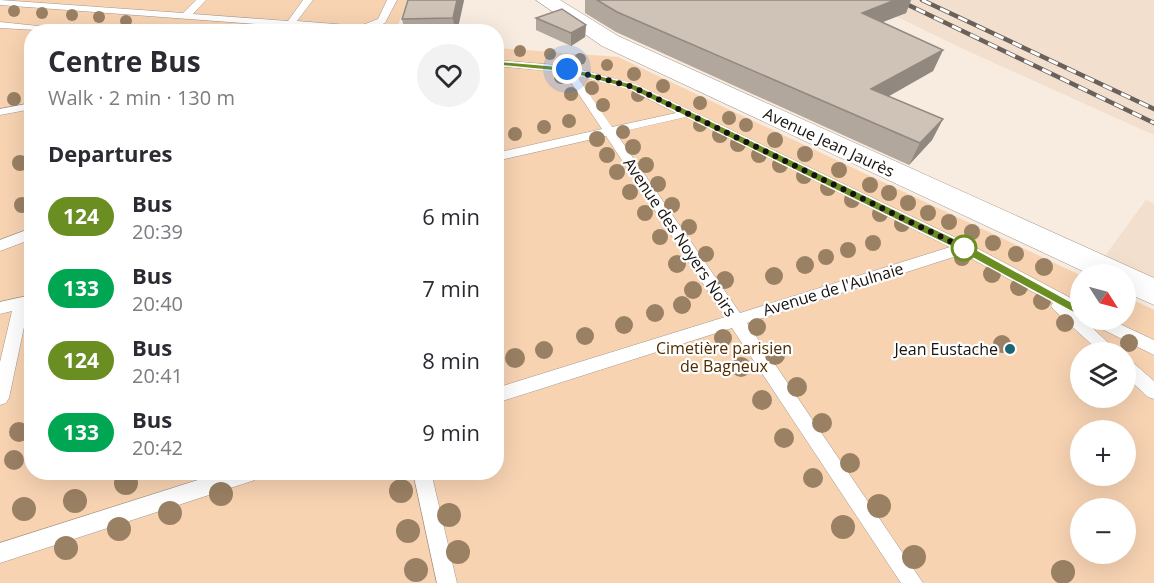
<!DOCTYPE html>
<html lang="en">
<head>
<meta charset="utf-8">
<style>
  :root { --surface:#fff; --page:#f2f2f3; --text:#2b2b33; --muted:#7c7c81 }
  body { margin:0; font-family:"Open Sans",sans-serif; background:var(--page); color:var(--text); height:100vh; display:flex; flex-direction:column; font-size:22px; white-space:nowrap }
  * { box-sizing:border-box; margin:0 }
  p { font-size:20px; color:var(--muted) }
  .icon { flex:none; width:33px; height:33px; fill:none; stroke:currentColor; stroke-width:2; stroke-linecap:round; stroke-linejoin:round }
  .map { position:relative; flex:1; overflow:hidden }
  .side { position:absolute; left:24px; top:24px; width:480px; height:456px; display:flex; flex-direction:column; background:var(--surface); border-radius:24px; box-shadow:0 6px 24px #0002 }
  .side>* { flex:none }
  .badge { padding:0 12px; border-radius:20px; font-size:21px; line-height:39px }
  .needle { width:39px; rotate:126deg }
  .controls { position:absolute; left:1070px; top:264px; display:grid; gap:12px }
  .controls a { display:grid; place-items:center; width:66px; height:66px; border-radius:50%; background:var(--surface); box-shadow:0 6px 24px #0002; font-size:30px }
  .you { position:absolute; width:30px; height:30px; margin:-15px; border:4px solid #fff; border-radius:50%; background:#1a73e8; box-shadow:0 0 0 9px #1a73e833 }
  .map>.badge { position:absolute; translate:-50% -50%; box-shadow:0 0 0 3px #fff }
  h2 { padding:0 24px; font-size:22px; line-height:54px }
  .round { display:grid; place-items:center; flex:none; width:63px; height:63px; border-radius:32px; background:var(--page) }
  .head { display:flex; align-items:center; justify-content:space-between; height:102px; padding:0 24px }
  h1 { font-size:28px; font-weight:700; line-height:45px }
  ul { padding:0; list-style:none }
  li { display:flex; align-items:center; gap:18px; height:72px; padding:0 24px }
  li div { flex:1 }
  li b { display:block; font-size:22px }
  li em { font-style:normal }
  li .badge { min-width:66px; font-weight:700; text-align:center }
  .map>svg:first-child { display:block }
</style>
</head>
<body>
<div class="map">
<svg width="1154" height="583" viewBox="0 0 1154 583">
  <rect width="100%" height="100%" fill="#f8ebdf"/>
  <g fill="#f2dfcd">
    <polygon points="863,0 1154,0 1154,135 959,47"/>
    <polygon points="1146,200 1154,204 1154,286 1102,260"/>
  </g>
  <path fill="#f7d3b2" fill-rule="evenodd" d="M0 0H407L396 31 32 32V472H496L497 48 618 57 1080 275V320H1125V296L1154 310V583H0ZM1080 352H1125V398H1080ZM1080 430H1125V476H1080ZM1080 508H1125V554H1080Z"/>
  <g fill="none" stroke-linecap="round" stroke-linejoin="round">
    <defs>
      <g id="lane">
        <polygon points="0,0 183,13 196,0 206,0 193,14 288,21 303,0 313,0 297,21 360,26 378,19 387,0 397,0 385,23 363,32 0,5"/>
        <polygon points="0,22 67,29 72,32 0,28"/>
        <path d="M496 60 567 66 637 85 969 244 1080 303V320H1084L1118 352H1100L1054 310 1051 306 1053 303 963 254 747 323 923 583H901L732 328 496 403V388L725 317 606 136 496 161V153L602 129 564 72 496 66ZM576 75 629 89 676 113 612 127ZM686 117 950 247 740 313 616 133Z"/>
        <polygon points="32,103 32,109 0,115 0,109"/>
        <polygon points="32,228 32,239 0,251 0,240"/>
        <polygon points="32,295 32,307 28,308 9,398 6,403 0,405 0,362 12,311 0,314 0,302"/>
        <polygon points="1090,320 1111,320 1154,340 1154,355 1092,324"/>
        <polygon points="1125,359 1131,361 1154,381 1154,399 1148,397 1125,376"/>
        <polygon points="223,472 261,472 259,478 252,481 0,563 0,543"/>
        <polygon points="413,472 431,472 457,583 437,583"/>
      </g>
      <polygon id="secondary" points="536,0 560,0 618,36 1154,278 1154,305 1125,292 1125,274 1089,274 602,46"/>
    </defs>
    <use href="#lane" stroke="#a2968b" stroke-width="1"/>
    <use href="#secondary" stroke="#a2968b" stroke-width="1"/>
    <use href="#lane" fill="#fff" fill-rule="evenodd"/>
    <use href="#secondary" fill="#fff" fill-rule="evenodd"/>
    <defs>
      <g id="rail">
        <polyline points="898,0 1154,123"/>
        <polyline points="922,0 1154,109"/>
      </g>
    </defs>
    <use href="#rail" stroke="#69615a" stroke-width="4.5"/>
    <use href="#rail" stroke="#fff" stroke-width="3" stroke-dasharray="10" stroke-linecap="butt"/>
  </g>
  <g fill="#9b8164">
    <circle cx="14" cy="11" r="6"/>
    <circle cx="42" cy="13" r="6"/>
    <circle cx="72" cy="15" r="6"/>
    <circle cx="99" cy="17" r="6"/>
    <circle cx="126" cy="21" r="6"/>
    <circle cx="520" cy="51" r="6"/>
    <circle cx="550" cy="54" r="6"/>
    <circle cx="580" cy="59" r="6"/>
    <circle cx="607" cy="65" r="6"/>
    <circle cx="634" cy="74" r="7"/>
    <circle cx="561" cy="77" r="7"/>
    <circle cx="663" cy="86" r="7"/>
    <circle cx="592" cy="88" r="7"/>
    <circle cx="571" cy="94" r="7"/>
    <circle cx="638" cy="95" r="7"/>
    <circle cx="14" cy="99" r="7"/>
    <circle cx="700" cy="103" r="7"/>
    <circle cx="603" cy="105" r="7"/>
    <circle cx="729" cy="118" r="7"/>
    <circle cx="569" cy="121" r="7"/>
    <circle cx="700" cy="125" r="7"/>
    <circle cx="746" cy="125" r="7"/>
    <circle cx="544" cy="127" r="7"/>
    <circle cx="623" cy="132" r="7"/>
    <circle cx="515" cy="134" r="7"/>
    <circle cx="720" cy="135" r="8"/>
    <circle cx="597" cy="139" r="8"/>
    <circle cx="775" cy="140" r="8"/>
    <circle cx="738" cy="144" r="8"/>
    <circle cx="633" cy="147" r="8"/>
    <circle cx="805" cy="154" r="8"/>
    <circle cx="607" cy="155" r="8"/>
    <circle cx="759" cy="155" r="8"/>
    <circle cx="20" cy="163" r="8"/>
    <circle cx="646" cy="165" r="8"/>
    <circle cx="780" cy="165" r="8"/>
    <circle cx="839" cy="170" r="8"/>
    <circle cx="617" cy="172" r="8"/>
    <circle cx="804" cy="176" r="8"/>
    <circle cx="658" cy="184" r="8"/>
    <circle cx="870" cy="185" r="8"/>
    <circle cx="828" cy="188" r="8"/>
    <circle cx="630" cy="192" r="8"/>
    <circle cx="889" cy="193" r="8"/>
    <circle cx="852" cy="200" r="8"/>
    <circle cx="908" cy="203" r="8"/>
    <circle cx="22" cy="205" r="8"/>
    <circle cx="672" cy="205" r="8"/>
    <circle cx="645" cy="213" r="8"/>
    <circle cx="928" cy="213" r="8"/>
    <circle cx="880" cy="214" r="8"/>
    <circle cx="949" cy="222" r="8"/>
    <circle cx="902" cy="224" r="8"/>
    <circle cx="689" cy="227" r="8"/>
    <circle cx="972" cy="232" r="8"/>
    <circle cx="660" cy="237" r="8"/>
    <circle cx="873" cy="243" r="8"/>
    <circle cx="993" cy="243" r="8"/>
    <circle cx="848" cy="250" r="8"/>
    <circle cx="706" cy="254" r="8"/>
    <circle cx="1016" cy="254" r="8"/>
    <circle cx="826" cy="257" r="8"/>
    <circle cx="962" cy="258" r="8"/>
    <circle cx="677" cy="264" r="9"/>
    <circle cx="805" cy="265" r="9"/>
    <circle cx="1044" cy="267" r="9"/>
    <circle cx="992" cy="274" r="9"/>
    <circle cx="774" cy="276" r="9"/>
    <circle cx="725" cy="280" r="9"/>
    <circle cx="1019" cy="287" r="9"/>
    <circle cx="693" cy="290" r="9"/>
    <circle cx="1042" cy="301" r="9"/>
    <circle cx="682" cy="305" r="9"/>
    <circle cx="655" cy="313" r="9"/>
    <circle cx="1065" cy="323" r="9"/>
    <circle cx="624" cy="325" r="9"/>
    <circle cx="757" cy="327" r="9"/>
    <circle cx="585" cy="336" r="9"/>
    <circle cx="723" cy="338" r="9"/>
    <circle cx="1129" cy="343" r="9"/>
    <circle cx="1002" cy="344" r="9"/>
    <circle cx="544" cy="350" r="9"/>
    <circle cx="775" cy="355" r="10"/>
    <circle cx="515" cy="358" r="10"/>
    <circle cx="741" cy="367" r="10"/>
    <circle cx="797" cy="387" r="10"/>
    <circle cx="762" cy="400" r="10"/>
    <circle cx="822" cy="423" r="10"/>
    <circle cx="19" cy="432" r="10"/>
    <circle cx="784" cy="438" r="10"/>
    <circle cx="14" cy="460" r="10"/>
    <circle cx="850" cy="463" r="10"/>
    <circle cx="813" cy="478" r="10"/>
    <circle cx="126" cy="483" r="12"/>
    <circle cx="401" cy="491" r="12"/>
    <circle cx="221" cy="494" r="12"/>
    <circle cx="75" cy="501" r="12"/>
    <circle cx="879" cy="506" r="12"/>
    <circle cx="24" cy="509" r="12"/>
    <circle cx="170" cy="513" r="12"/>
    <circle cx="449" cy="515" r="12"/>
    <circle cx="843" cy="527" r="12"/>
    <circle cx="119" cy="529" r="12"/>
    <circle cx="408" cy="531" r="12"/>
    <circle cx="66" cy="548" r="12"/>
    <circle cx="458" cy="552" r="12"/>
    <circle cx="914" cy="557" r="12"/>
    <circle cx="416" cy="570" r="12"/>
    <circle cx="1063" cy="572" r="12"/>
  </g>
  <g fill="#b2a79d">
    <polygon points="464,0 457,32 405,32 402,19"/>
    <polygon points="585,0 911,0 906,13 882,22 943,50 933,71 888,96 943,119 932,140 909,165 616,32 585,13"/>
    <polygon points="536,18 586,25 585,37 571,46 536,30"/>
  </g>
  <g fill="#91887f">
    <polygon points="457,0 464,0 457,32 455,32 453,18"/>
    <polygon points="895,0 911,0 906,13 855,33 862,13"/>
    <polygon points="586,25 585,37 571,46 571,33"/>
    <polygon points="943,50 933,71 863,111 871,89"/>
    <polygon points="943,119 932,140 909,165 920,143"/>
  </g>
  <g fill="#cfc2b6" stroke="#91887f" stroke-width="1.5">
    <polygon points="408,0 457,0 453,18 402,19"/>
    <polygon points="597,0 895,0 862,13 943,50 871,89 943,119 920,143 617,12"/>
    <polygon points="562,9 586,25 571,33 536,18"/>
  </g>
  <polygon fill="#6b8e23" stroke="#fff" stroke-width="1.5" points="496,61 567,67 636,85 968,245 1086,310 1084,314 1076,314 960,251 630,89 567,72 494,65"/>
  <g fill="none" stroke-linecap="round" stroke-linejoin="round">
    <polyline stroke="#18130f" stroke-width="6" stroke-dasharray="0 10.8" points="567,69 633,87 964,248"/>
  </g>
  <circle fill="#fff" stroke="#6b8e23" stroke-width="3" cx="964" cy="248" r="12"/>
  <circle fill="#1e6574" stroke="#fff" stroke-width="2" cx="1010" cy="349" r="6"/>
  <g text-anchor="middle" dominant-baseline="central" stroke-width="4.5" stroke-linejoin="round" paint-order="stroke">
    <g font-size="16" fill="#18130f" stroke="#fff">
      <text transform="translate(829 142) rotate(25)">Avenue Jean Jaurès</text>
      <text transform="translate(680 237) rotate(56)">Avenue des Noyers Noirs</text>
      <text transform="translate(833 289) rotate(-17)">Avenue de l'Aulnaie</text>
    </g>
    <g font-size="16" fill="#4f2b00" stroke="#fff">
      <text x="724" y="348">Cimetière parisien<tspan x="724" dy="18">de Bagneux</tspan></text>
    </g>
    <g font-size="16" fill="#18130f" stroke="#fff" text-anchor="end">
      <text x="998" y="349">Jean Eustache</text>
    </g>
  </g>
</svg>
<div class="controls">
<a><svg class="needle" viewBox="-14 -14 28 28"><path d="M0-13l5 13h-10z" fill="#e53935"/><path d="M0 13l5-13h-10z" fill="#7c7c81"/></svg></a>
<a><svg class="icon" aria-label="layers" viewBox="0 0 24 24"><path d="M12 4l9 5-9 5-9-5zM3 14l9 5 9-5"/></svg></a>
<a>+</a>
<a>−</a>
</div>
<div class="you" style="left:567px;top:69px"></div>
<section class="side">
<div class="head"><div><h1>Centre Bus</h1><p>Walk · 2 min · 130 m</p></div><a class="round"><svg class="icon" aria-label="heart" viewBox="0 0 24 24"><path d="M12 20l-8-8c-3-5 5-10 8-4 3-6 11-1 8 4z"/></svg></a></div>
<h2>Departures</h2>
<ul>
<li><span class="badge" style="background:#6b8e23;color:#fff">124</span><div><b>Bus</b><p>20:39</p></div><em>6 min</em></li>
<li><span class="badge" style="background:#00a651;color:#fff">133</span><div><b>Bus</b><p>20:40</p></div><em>7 min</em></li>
<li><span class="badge" style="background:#6b8e23;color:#fff">124</span><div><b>Bus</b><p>20:41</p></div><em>8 min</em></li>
<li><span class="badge" style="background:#00a651;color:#fff">133</span><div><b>Bus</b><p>20:42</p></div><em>9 min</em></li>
</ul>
</section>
</div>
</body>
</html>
